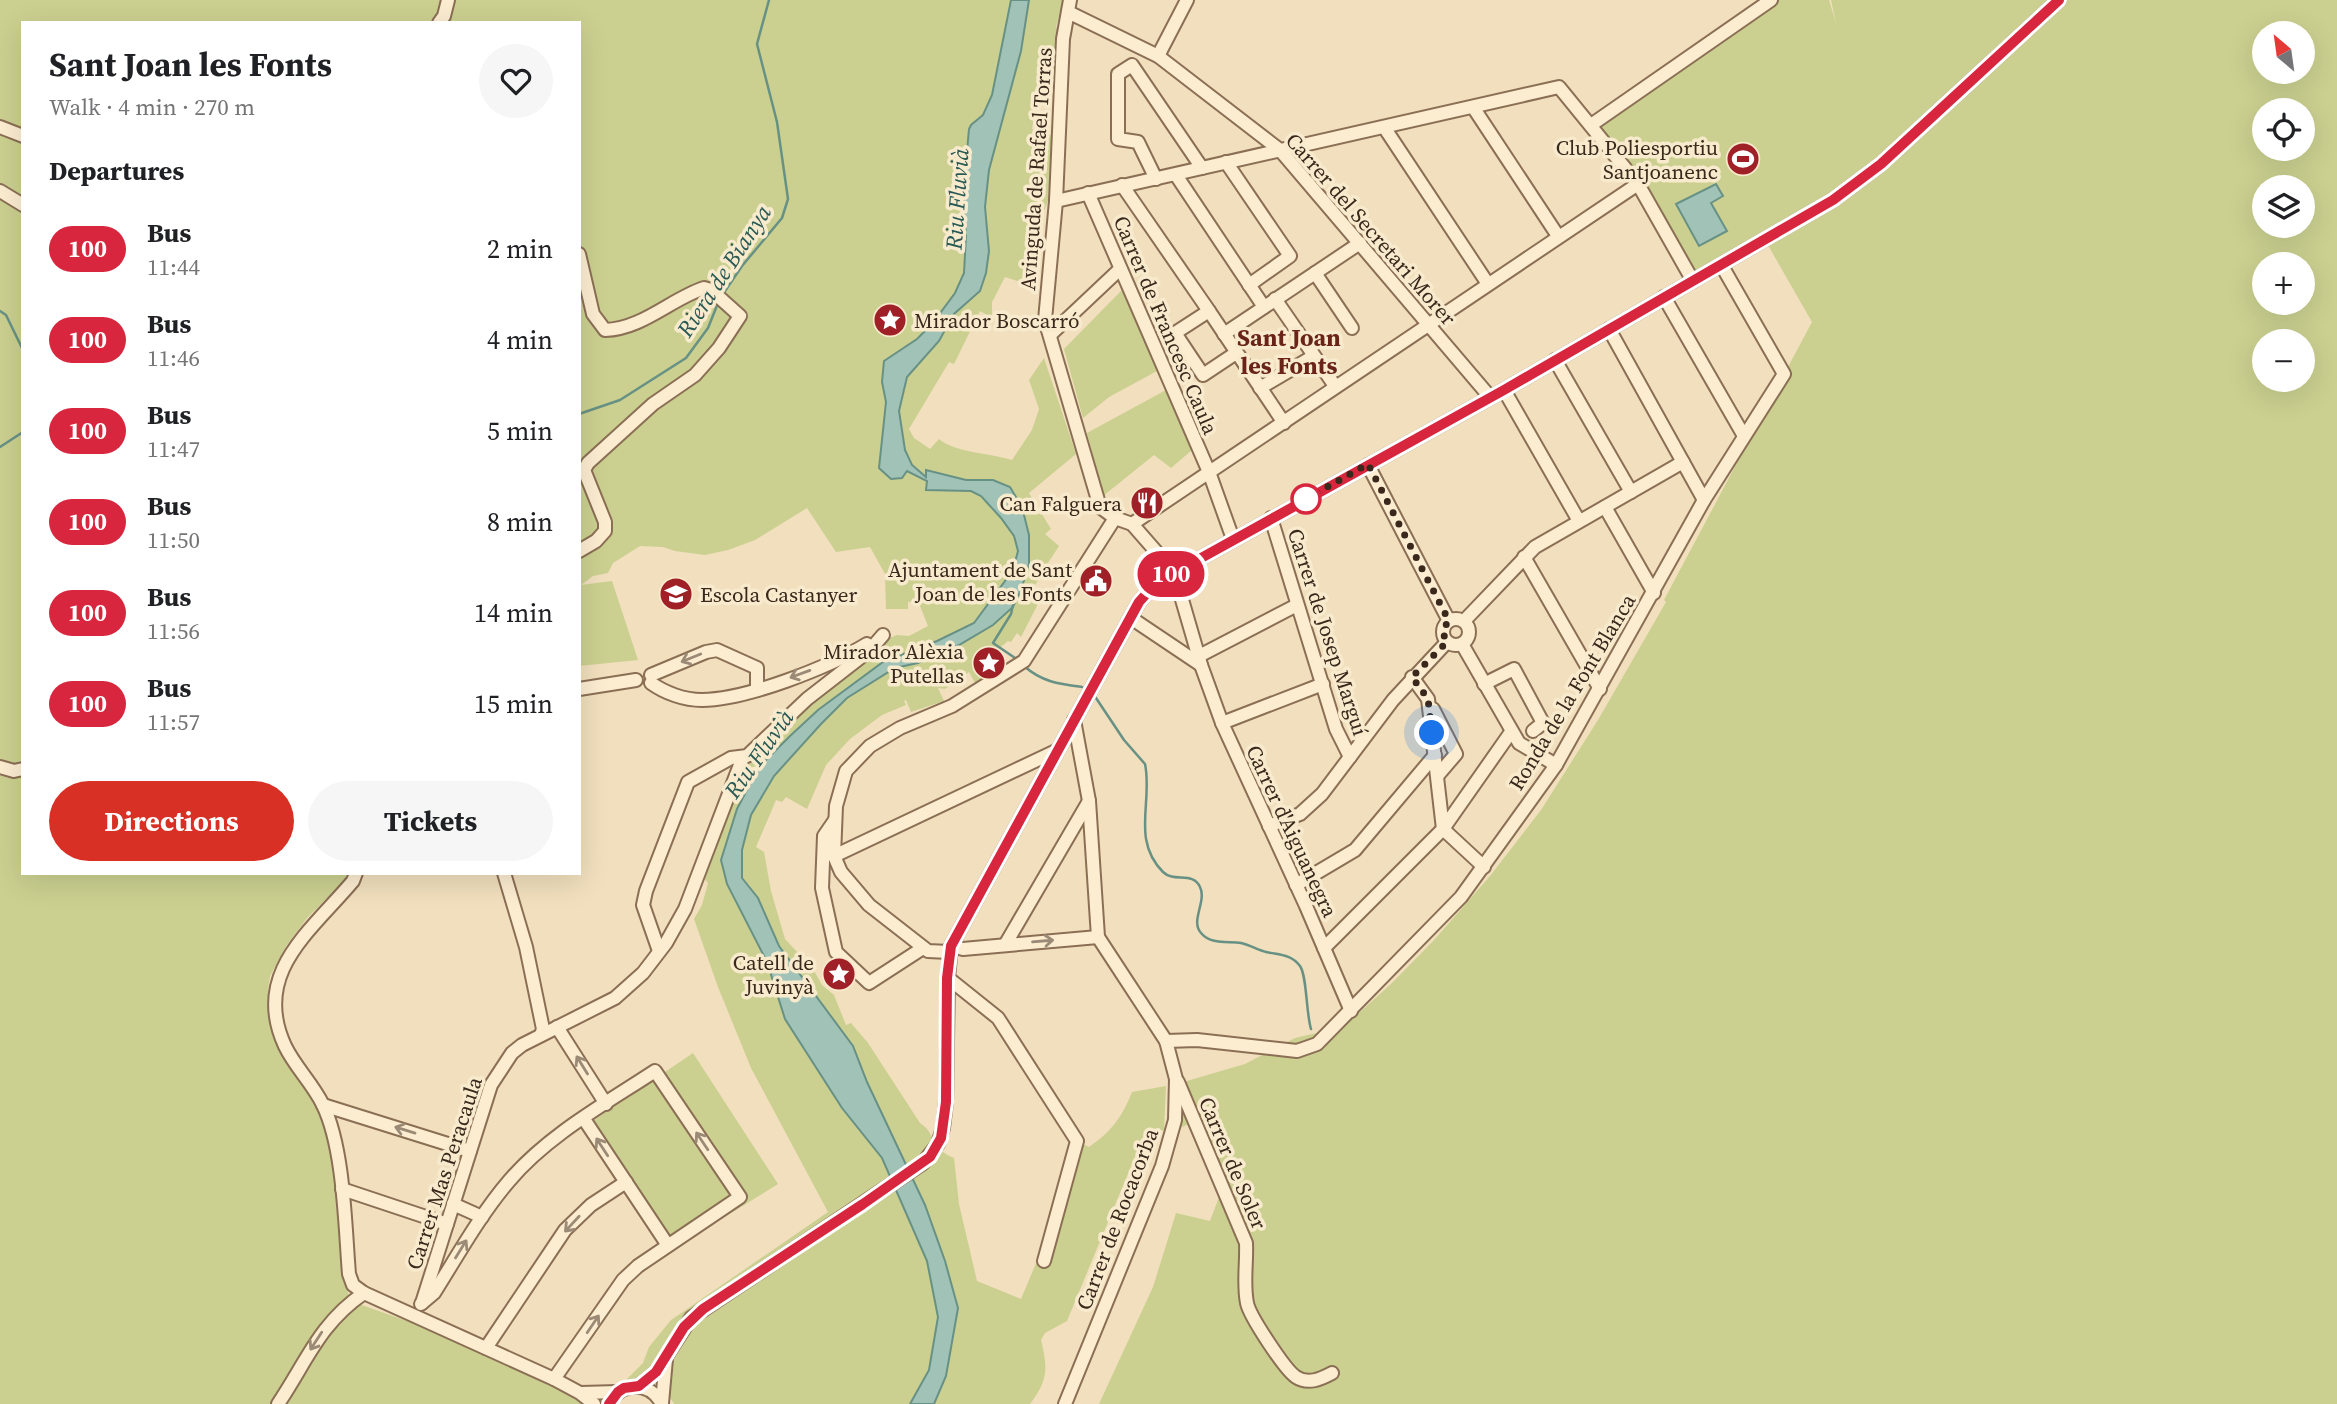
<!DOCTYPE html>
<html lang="en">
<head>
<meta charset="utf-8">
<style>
  :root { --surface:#fff; --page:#f6f6f6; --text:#202124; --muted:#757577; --accent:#d93025 }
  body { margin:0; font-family:"Source Serif 4",serif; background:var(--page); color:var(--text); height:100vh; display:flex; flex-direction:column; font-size:26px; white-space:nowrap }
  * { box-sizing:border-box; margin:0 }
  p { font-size:23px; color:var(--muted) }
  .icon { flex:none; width:38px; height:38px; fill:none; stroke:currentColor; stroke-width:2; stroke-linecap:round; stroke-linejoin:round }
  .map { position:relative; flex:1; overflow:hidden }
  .details { position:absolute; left:21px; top:21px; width:560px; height:854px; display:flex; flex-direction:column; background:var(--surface); border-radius:0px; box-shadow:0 7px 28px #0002 }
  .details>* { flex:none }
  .badge { padding:0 14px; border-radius:23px; font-size:24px; line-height:46px }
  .needle { width:46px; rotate:331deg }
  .tools { position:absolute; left:2252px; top:21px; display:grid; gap:14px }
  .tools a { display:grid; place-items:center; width:63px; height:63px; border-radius:50%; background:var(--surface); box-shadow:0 7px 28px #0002; font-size:35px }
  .you { position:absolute; width:35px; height:35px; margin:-18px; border:5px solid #fff; border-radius:50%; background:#1a73e8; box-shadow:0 0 0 10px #1a73e833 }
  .map>.badge { position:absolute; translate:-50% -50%; box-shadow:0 0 0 4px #fff }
  h2 { padding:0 28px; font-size:26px; line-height:63px }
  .round { display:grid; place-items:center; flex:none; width:74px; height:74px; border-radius:37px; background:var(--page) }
  .overview { display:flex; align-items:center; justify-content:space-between; height:119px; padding:0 28px }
  h1 { font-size:33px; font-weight:700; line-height:52px }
  .cta { display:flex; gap:14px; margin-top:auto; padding:14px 28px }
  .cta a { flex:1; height:80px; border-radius:42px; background:var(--accent); color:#fff; font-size:28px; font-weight:700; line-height:80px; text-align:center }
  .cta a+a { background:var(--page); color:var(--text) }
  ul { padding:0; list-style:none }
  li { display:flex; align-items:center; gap:21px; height:91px; padding:0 28px }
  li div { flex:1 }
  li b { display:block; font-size:26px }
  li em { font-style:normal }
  li .badge { min-width:77px; font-weight:700; text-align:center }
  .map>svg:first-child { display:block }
</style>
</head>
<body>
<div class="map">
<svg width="2337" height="1404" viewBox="0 0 2337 1404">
  <rect width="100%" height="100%" fill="#f1dfbd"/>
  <g fill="#cbd090" fill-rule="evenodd">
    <path d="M0 0H1063V8H1061L1056 27 1059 31V77L1042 75 1032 129 1056 137 1053 187 1032 244 1029 243 1025 254 1038 260 1027 284 1005 277 992 302V318L980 311 954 364 949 362 909 429 914 438 930 449 939 439C956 453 990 453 1012 460L1032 430 1039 409 1029 380 1044 358 1076 454 1029 493 1051 529 1045 534 1059 546 1046 566 1043 565 1039 571 1042 573 1029 596 1039 602 1021 637 1017 633 1011 642 1008 641 971 671 992 658 999 667 975 683 969 672 945 689 938 688 944 701 911 712 906 700 904 701 906 705 882 715 850 739 826 765 807 809 786 797 782 802 776 800 756 847 764 852 771 891 785 939 813 969 822 985 834 995 846 1025 851 1023 868 1043 920 1123C937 1134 928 1147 954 1158L959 1204 977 1281 1021 1299 1058 1211 1077 1141 1089 1147C1112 1131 1122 1117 1132 1092L1166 1086 1164 1130 1144 1135 1067 1321 1045 1333 1041 1340C1048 1369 1048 1380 1030 1404H674C662 1382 648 1373 623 1383L643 1363 649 1347 671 1320 828 1212 751 1068 718 987 694 919 702 905 708 883 703 877 741 771 751 756 807 702 887 639 897 635 909 636 928 626 918 601 908 602V609H886L885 574 870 547 836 552 807 508 755 540 728 550 705 555 675 551 663 547 640 546 613 563 608 573 593 576 581 585 612 581 638 660 579 666V23H23V873H348L344 881 307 918 286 946 270 976 268 990 270 1015 276 1036 292 1070 320 1110 332 1150 343 1270 349 1297 356 1303 427 1328 592 1404H0Z"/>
    <path d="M1771 0H1829L1836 23 1831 0H2337V1404H1099L1153 1287 1176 1213 1210 1221 1221 1192 1189 1124 1180 1128V1083L1245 1064 1295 1038 1321 1032 1360 1012 1392 983 1435 939 1490 876 1541 810 1598 720 1666 602 1664 600 1812 322 1761 233 1690 276 1638 184 1591 125ZM2264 33H2303V72H2264ZM2264 110H2303V149H2264ZM2264 187H2303V226H2264ZM2264 264H2303V303H2264ZM2264 341H2303V380H2264Z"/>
    <polygon points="1122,290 1157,371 1109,397 1083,418 1064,349"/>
    <polygon points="1166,390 1192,450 1171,468 1154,455 1103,496 1087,433"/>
    <polygon points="693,1053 778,1184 676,1247 593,1121"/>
  </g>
  <g fill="#a1c2b7" stroke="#689185" stroke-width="2">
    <polygon points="1011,0 1029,0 1021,51 989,170 985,207 989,251 986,273 980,291 954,314 939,341 907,377 899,411 905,450 912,465 926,477 926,470 966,480 993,480 1010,487 1022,507 1029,535 1029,564 1021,590 1013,607 993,625 959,645 918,663 895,668 847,698 821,724 774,776 751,815 742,850 742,878 758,898 779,946 853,1046 867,1082 925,1205 945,1261 958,1308 946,1376 934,1404 910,1404 929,1370 938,1317 927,1261 882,1158 842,1108 785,1019 767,962 727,884 721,860 737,809 759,767 790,736 818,710 883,662 937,641 974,623 1005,581 1015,562 1018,551 1014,536 1001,518 981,496 971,491 926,490 927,481 907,471 902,478 891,479 879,468 886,402 882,382 884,361 917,339 932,324 955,293 964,273 966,235 963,196 969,129 971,125 983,115 992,95"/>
    <polygon points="1716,184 1723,196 1711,203 1727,231 1699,246 1676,204"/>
  </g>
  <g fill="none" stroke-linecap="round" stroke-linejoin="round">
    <g stroke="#689185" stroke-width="2.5">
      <polyline points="723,294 742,266 782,218 788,199 777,122 757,44 769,0"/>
      <polyline points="0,311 6,315 23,350"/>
      <polyline points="579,414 620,400 686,358 708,328 718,303"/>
      <polyline points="0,447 23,432"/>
      <polyline points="1013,605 1011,614 993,643 1018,660"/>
      <path d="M1024 666C1042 682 1059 684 1082 687"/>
      <path d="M1094 695 1124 740 1145 764C1153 801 1131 840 1163 872 1174 883 1193 871 1200 887 1207 901 1190 921 1201 933 1211 945 1228 941 1241 943 1250 945 1258 950 1266 952 1279 955 1291 954 1300 966 1307 976 1306 1013 1311 1029"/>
    </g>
    <defs>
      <g id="minor">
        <polyline points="1070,0 1063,39 1056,201 1045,320 1100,507 1115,518 1132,524 1174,572 1201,665 1222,723 1306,906 1351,1011"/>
        <polyline points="1068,12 1158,56 1280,150 1490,397"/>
        <polyline points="439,23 444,16 448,0"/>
        <polyline points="1158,56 1187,0"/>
        <polyline points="1473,107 1558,236"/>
        <polyline points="1591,125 1771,0"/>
        <polyline points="0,127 23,136"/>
        <polyline points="1384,127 1488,284"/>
        <polyline points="1226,162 1290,256 1249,285"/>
        <polyline points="1176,175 1264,307"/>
        <polyline points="1156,179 1138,142 1118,139 1118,74 1132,65 1202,168"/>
        <polyline points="1122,185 1209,311"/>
        <polyline points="0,191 23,205"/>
        <polyline points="1088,193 1209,472 1233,539"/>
        <polyline points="1056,201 1559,87 1638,184 1693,281"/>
        <path d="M579 254 593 314 605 330C642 329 671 299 704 288L711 290 740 316 719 348 695 375 653 404 588 463 584 470 605 522V531L596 541 579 551"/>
        <polyline points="1315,273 1352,328"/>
        <polyline points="1664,297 1744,436"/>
        <polyline points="1275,299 1335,386"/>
        <polyline points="1609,329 1704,500"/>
        <polyline points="1224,334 1360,243"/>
        <polyline points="1050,335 1120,269"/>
        <polyline points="1236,353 1203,375 1175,333 1209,311 1284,423"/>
        <polyline points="1555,360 1631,492"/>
        <polyline points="1260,388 1314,356"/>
        <polyline points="1504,390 1579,521"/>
        <polyline points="1368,465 1449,621"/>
        <polyline points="1605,507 1654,593"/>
        <polyline points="1271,518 1336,729 1350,757"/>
        <polyline points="1132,524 1638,184"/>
        <polyline points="1524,557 1600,689"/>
        <polyline points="1131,618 1201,665"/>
        <circle cx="1456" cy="632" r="13"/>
        <polyline points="1464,621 1535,547 1683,462"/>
        <polyline points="1462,644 1519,743 1556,765"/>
        <polyline points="1199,656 1297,605"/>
        <polyline points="651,675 706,652 717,650 757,668 757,690"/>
        <polyline points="1412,677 1428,699 1443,829 1484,867"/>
        <path d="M651 683C665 693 684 700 702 700 746 700 829 667 867 644"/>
        <polyline points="1484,684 1514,669 1543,723 1533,731"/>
        <polyline points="579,689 636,680"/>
        <polyline points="1433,709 1456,754 1438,775"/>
        <polyline points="1222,723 1323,684"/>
        <polyline points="0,767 14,771 23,769"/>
        <polyline points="835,820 824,836 822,888 836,952 869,983 923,948"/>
        <polyline points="1269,826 1300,814 1322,794 1393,700 1447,642"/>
        <polyline points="834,856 1056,751"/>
        <path d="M356 873 353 881C311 931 251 973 285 1046 295 1067 313 1084 323 1105 344 1148 345 1226 349 1274L353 1285 364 1293 554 1379 580 1393 594 1404"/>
        <polyline points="504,873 526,947 543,1029 541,1035"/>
        <polyline points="1296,885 1355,850 1435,755"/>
        <polyline points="1005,945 1089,801"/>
        <polyline points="951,946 963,949 1098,937"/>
        <polyline points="1324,948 1443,829 1511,732"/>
        <polyline points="659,951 643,905 646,891 688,782 731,758 747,756 807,699 870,650 883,635"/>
        <polyline points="949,952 928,951 869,905 841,872 834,856 836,806 846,771 870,746 900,728 952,706 1024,661 1115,518"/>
        <polyline points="948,978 998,1018 1077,1141 1044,1261"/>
        <polyline points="557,1027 606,1104"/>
        <polyline points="1166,1041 1197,1040 1297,1051 1317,1044 1461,897 1556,765 1704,500 1784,374 1722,266"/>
        <path d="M1178 1082 1246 1243C1247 1263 1243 1283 1247 1303 1249 1315 1285 1370 1296 1377 1308 1385 1321 1379 1332 1373"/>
        <polyline points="323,1105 470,1151"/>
        <polyline points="584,1119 667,1244"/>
        <polyline points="342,1189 447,1224"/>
        <polyline points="453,1204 482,1217"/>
        <polyline points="422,1303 491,1085 512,1053 522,1045 615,998 643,973 666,943 685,909 743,757"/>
        <path d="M421 1304 434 1293C458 1255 480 1215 509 1181 548 1135 605 1104 655 1071L740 1197 638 1266 623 1280 554 1379"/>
        <polyline points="486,1348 565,1230 591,1205 626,1182"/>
        <polyline points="639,1386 656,1372 691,1318 923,1163 938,1144 943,1128 946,1102 948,978 951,946 1139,602 1156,583 1504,390 1833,200 1881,164 2059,0"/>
        <polyline points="581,1393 618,1392"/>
        <polyline points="662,1403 666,1359"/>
        <path d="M278 1404C307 1361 319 1324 364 1293"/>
        <path d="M609 1404C621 1381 650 1381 662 1404"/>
        <polyline points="1065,1404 1162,1166 1175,1120 1176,1079 1166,1041 1098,937 1089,801 1074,720"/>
      </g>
    </defs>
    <use href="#minor" stroke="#8b6f55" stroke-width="16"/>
    <use href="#minor" stroke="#fcedd1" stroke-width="12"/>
  </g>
  <defs><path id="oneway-shaft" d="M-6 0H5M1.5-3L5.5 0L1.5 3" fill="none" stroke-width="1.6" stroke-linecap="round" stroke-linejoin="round" transform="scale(1.75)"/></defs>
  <g stroke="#9a8a76">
    <use href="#oneway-shaft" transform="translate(691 658) rotate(158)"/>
    <use href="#oneway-shaft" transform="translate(800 674) rotate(160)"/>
    <use href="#oneway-shaft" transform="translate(1043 941) rotate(-5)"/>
    <use href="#oneway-shaft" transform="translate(582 1065) rotate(-122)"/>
    <use href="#oneway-shaft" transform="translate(405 1130) rotate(-163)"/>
    <use href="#oneway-shaft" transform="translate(702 1141) rotate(-124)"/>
    <use href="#oneway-shaft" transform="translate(602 1147) rotate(-123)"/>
    <use href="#oneway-shaft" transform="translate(572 1224) rotate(133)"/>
    <use href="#oneway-shaft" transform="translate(461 1249) rotate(-58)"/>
    <use href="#oneway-shaft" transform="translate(593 1324) rotate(-56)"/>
    <use href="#oneway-shaft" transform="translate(316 1341) rotate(123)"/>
  </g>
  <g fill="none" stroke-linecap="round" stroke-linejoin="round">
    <defs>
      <polyline id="line" points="609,1404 618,1392 624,1388 639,1386 656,1372 684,1327 703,1309 863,1204 930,1157 941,1138 946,1102 947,978 951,946 1139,602 1156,583 1504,390 1833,200 1881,164 2059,0"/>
    </defs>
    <use href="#line" stroke="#fff" stroke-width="16"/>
    <use href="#line" stroke="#d7263d" stroke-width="10"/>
    <path stroke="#39281b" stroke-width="7" stroke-dasharray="0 12.6" d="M1306 499 1368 464 1449 621C1442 629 1442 633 1447 642L1412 677 1428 699 1432 733"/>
  </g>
  <defs>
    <symbol id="stadium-disc" viewBox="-11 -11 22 22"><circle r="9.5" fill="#9f2026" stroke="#f8eacd"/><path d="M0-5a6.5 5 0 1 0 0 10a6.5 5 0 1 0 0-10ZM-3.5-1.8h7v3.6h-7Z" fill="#fff"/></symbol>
    <symbol id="sight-disc" viewBox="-11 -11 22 22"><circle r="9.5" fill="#9f2026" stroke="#f8eacd"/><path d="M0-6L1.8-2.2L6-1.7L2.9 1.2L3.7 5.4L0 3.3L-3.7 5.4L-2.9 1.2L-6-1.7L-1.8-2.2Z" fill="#fff"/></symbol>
    <symbol id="restaurant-disc" viewBox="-11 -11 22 22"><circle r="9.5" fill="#9f2026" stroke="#f8eacd"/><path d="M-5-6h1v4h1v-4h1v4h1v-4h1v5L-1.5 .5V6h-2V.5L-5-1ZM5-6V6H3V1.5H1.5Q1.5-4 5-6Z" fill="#fff"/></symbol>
    <symbol id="civic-disc" viewBox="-11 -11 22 22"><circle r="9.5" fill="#9f2026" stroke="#f8eacd"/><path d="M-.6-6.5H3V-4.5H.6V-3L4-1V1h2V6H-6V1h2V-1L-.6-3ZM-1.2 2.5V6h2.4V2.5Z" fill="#fff"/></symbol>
    <symbol id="school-disc" viewBox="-11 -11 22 22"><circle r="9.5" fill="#9f2026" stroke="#f8eacd"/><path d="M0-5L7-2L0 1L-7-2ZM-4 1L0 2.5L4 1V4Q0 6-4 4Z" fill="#fff"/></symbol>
  </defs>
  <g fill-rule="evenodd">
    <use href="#stadium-disc" x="1724" y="140" width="38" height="38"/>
    <use href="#sight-disc" x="871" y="301" width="38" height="38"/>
    <use href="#restaurant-disc" x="1128" y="484" width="38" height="38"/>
    <use href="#civic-disc" x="1077" y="562" width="38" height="38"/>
    <use href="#school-disc" x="657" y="575" width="38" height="38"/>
    <use href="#sight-disc" x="970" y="644" width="38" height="38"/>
    <use href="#sight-disc" x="820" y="955" width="38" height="38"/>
  </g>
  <circle fill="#fff" stroke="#d7263d" stroke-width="3.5" cx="1306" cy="499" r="14"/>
  <g text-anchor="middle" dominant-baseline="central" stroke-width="7" stroke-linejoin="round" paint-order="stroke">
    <g font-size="21" fill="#39281b" stroke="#f8eacd" text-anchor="end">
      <text x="1718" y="147">Club Poliesportiu<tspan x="1718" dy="24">Santjoanenc</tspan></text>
      <text x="914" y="320" text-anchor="start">Mirador Boscarró</text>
      <text x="1122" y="503">Can Falguera</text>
      <text x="1072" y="569">Ajuntament de Sant<tspan x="1072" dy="24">Joan de les Fonts</tspan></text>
      <text x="700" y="594" text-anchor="start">Escola Castanyer</text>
      <text x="964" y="651">Mirador Alèxia<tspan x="964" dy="24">Putellas</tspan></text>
      <text x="814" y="962">Catell de<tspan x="814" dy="24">Juvinyà</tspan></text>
    </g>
    <g font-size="21" fill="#39281b" stroke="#f8eacd">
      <text transform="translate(1036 169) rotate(-86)">Avinguda de Rafael Torras</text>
      <text transform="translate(1371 229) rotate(49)">Carrer del Secretari Morer</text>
      <text transform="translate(1166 325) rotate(67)">Carrer de Francesc Caula</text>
      <text transform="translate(1328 632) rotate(72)">Carrer de Josep Marguí</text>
      <text transform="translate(1572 692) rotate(-59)">Ronda de la Font Blanca</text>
      <text transform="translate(1292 831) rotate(65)">Carrer d'Aiguanegra</text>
      <text transform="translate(1233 1163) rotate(67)">Carrer de Soler</text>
      <text transform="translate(444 1173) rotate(-72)">Carrer Mas Peracaula</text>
      <text transform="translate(1117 1219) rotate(-69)">Carrer de Rocacorba</text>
    </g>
    <g font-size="23" font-style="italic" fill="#295a55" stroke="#f8eacd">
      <text transform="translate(957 199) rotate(-86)">Riu Fluvià</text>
      <text transform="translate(724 271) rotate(-57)">Riera de Bianya</text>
      <text transform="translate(759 754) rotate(-55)">Riu Fluvià</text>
    </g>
    <g font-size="24" font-weight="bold" fill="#692417" stroke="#f8eacd">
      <text x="1289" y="337">Sant Joan<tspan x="1289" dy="28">les Fonts</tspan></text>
    </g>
  </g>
</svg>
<div class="tools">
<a><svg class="needle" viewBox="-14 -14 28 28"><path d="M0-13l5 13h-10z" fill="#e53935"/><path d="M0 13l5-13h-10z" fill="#757577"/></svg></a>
<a><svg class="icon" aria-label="locate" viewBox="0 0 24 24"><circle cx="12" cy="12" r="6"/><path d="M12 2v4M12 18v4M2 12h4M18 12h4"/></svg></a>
<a><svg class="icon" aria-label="layers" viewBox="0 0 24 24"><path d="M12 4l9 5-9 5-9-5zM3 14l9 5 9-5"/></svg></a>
<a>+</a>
<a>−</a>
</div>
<div class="you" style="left:1432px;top:733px"></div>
<b class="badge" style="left:1171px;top:574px;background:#d7263d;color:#fff">100</b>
<section class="details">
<div class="overview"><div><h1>Sant Joan les Fonts</h1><p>Walk · 4 min · 270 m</p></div><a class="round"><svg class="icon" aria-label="heart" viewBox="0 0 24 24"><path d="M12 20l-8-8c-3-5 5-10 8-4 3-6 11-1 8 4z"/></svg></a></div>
<h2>Departures</h2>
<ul>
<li><span class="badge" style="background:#d7263d;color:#fff">100</span><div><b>Bus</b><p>11:44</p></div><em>2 min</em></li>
<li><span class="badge" style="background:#d7263d;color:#fff">100</span><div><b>Bus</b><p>11:46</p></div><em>4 min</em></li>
<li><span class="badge" style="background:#d7263d;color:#fff">100</span><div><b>Bus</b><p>11:47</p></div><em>5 min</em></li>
<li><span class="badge" style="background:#d7263d;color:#fff">100</span><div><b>Bus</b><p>11:50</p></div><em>8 min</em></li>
<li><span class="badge" style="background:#d7263d;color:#fff">100</span><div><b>Bus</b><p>11:56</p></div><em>14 min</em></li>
<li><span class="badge" style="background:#d7263d;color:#fff">100</span><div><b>Bus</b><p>11:57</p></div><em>15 min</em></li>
</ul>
<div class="cta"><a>Directions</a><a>Tickets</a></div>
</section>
</div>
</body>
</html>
